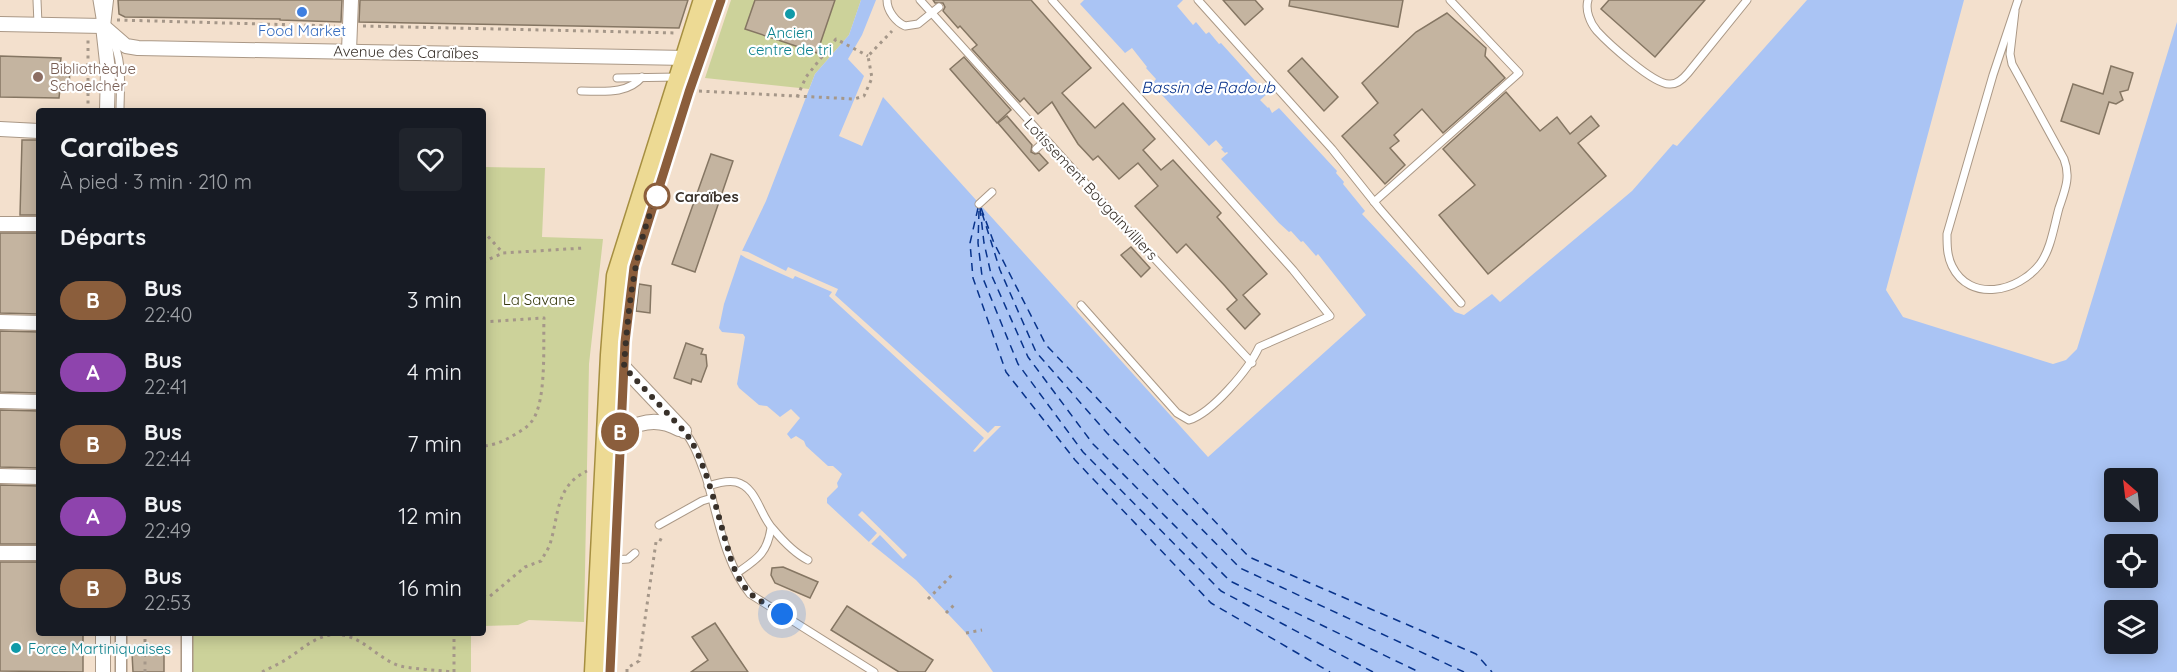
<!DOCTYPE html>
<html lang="fr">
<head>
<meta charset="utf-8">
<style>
  :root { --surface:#171b24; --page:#20242c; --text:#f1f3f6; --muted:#9ea1a6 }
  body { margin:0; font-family:Quicksand,sans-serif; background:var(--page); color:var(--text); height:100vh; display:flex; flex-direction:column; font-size:22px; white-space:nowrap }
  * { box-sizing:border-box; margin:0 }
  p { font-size:20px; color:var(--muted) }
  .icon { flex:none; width:33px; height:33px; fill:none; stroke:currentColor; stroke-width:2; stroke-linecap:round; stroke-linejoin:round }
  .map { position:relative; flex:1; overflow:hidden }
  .panel { position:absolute; left:36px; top:108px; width:450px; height:528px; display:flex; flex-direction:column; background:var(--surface); border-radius:6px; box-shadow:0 3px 15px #0003 }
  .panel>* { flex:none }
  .badge { padding:0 12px; border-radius:20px; font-size:21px; line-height:39px }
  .needle { width:39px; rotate:332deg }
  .tools { position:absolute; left:2104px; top:468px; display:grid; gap:12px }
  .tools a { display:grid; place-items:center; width:54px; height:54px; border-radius:6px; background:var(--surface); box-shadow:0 3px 15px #0003; font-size:30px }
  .you { position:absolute; width:30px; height:30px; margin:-15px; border:4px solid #fff; border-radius:50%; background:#1a73e8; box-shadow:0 0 0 9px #1a73e833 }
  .map>.badge { position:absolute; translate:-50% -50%; box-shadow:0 0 0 3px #fff }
  h2 { padding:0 24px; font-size:22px; line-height:54px }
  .round { display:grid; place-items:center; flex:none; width:63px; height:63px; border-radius:6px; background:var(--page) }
  .headline { display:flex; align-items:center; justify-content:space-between; height:102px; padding:0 24px }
  h1 { font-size:28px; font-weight:700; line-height:45px }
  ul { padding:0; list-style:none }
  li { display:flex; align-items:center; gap:18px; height:72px; padding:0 24px }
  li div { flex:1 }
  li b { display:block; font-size:22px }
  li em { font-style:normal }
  li .badge { min-width:66px; font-weight:700; text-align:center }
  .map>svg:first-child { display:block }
</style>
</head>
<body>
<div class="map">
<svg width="2177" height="672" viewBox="0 0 2177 672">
  <rect width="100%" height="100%" fill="#f3e0cd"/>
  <g fill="#ccd29a">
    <polygon points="731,0 861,0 849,35 815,74 809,89 705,78"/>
    <polygon points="483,167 545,168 542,237 603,239 589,364 584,622 529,620 518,625 483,626"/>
    <rect x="187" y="633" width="284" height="39"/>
  </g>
  <path fill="#aac4f4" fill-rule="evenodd" d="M861 0H876L862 35 848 59 864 76 839 136 862 146 883 97 1208 457 1366 315 1318 254 1316 256 1303 241 1301 242 1291 231 1289 232 1279 223 1221 159 1228 153 1227 152 1225 153 1221 149 1223 148 1216 140 1209 146 1162 95 1164 93 1154 82 1156 79 1146 68 1147 67 1132 48 1125 53 1080 4 1084 0H1183L1177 6 1193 25 1196 22 1206 34 1209 32 1219 44 1221 43 1267 94 1260 100 1268 108 1269 107 1272 113 1279 108 1337 171 1336 173 1344 182 1343 184 1365 211 1362 214 1455 312 1464 315 1492 294 1500 302 1632 191 1673 144 1677 146 1807 0H1964L1886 290 1903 317 2053 364 2066 360 2077 349 2177 22V672H993L966 633 916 580 869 542 827 503V498L838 487 837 483 842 474 833 466H828L806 446 804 441 796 436 791 439 787 434 800 418 791 409 780 417 767 406 759 405 739 388 737 384 745 337 743 334 722 332 719 328 724 304 742 251 766 201 815 74 849 35ZM2115 478H2148V512H2115ZM2115 544H2148V578H2115ZM2115 610H2148V644H2115Z"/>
  <g fill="#f3e0cd">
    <polygon points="739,250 748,252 786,271 788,267 838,289 835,295 988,433 995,426 1001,426 975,452 973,451 984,438 829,296 832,292 795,276 793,279 746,258 738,253"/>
    <polygon points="862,511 907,555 903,559 880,535 869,546 867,544 877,533 858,515"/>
  </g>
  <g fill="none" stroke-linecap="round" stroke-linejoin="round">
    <g stroke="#08338b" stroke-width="1.5" stroke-dasharray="8 6" stroke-linecap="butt">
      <polyline points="978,208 970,243 973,278 1006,372 1075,460 1211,603 1330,672"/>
      <polyline points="980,208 984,243 991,274 1028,357 1093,444 1230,581 1419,672"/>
      <polyline points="981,208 994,243 1046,345 1249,557 1476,654 1492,672"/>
      <polyline points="979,211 978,243 982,276 1018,364 1083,452 1221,591 1373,672"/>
      <polyline points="982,213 1000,270 1036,352 1107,433 1240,568 1464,672"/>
    </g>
  </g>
  <g fill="#c4b4a0" stroke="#857663" stroke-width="1.5">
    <polygon points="118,0 342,0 341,22 280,20 280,19 125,17 119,14"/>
    <polygon points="360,0 688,0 679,28 359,22"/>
    <polygon points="755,0 835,0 817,53 745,29"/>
    <polygon points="933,0 1031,0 1091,68 1062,93 1095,128 1123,103 1155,139 1143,150 1161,170 1173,160 1221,213 1217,217 1267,274 1243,295 1260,314 1245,329 1227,309 1237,300 1225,286 1186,244 1177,253 1135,206 1158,186 1138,163 1119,179 1098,156 1093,160 1078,144 1052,102 1038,114 1024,98 1020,102 972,49 977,45 960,26 958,28 943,11 945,7 943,3 935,3"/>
    <polygon points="1223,0 1255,0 1263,9 1245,25"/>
    <polygon points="1290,0 1403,0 1398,27 1289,6"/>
    <polygon points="1609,0 1705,0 1655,57 1601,9"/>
    <polygon points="1447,13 1486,48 1485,56 1505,78 1443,133 1422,109 1394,135 1399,141 1390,148 1405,165 1385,184 1342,136 1378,103 1362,83 1416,32"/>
    <polygon points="0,56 61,58 60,67 70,67 69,90 60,89 59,98 0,97"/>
    <polygon points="964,57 1011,110 997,123 950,69"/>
    <polygon points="1302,58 1338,97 1324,111 1288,71"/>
    <polygon points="2111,66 2133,73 2128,90 2120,92 2123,100 2116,104 2109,102 2099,134 2061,121 2073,84 2103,94"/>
    <polygon points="1506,92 1540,131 1557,117 1570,134 1591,116 1599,126 1578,143 1606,176 1488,274 1439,215 1475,185 1443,149"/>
    <polygon points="1007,116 1032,145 1031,152 1035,154 1039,153 1048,163 1039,171 998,123"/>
    <polygon points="22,140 39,140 39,215 20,215"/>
    <polygon points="711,154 733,161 695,272 672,264"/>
    <polygon points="0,233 39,233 39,314 0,313"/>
    <polygon points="1131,247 1150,268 1141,277 1121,255"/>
    <polygon points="639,284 651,286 650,313 636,311"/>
    <polygon points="0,331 39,332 39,393 0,392"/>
    <polygon points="686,343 703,349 701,354 706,355 707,366 701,382 692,379 691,384 674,378"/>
    <polygon points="0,410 39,411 39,468 0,467"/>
    <polygon points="0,485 39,486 39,544 0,544"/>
    <polygon points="0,562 39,562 39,633 83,633 83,672 0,671"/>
    <polygon points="783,567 818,582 810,598 775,583 771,575 772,568"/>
    <polygon points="847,606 933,660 925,672 899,672 831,630"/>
    <polygon points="715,623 735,653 748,672 691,672 708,660 692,637"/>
    <polygon points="132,653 164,653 164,672 133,672"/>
  </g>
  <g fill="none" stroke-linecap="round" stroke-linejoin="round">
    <defs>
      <g id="service">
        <polyline points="37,0 38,24"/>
        <polyline points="97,0 100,18"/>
        <path d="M887 0C887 11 896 22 905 26L918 24 939 7"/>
        <polyline points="920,0 1115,216 1252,363"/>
        <path d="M1052 0 1293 270 1330 316 1259 347C1249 369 1212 413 1189 420L1177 413 1081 305"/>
        <polyline points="1198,0 1332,149 1379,208 1461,303"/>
        <path d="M1588 0C1585 10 1590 23 1597 31 1608 43 1653 84 1669 84 1677 85 1683 79 1688 73L1747 0"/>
        <path d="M2015 11 2010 54 2012 64 2064 159C2071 177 2065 190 2059 208 2054 226 2051 249 2040 264 2018 292 1970 303 1952 266 1947 256 1947 245 1947 234L1993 75 2018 0"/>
        <path d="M111 38C124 59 120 88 120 111"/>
        <polyline points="617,78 678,77"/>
        <path d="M581 91C602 91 627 95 642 77"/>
        <polyline points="1036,149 1046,140"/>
        <polyline points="1374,202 1519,73 1450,0"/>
        <polyline points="979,204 992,192"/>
        <path d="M684 431C695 444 700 461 706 477 718 516 724 562 750 594L874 672"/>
        <path d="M708 486C717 483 727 480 736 482 757 487 760 516 773 529 783 541 794 553 808 560"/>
        <polyline points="659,525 702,501 712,498"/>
        <polyline points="614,560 628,559 635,553"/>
        <path d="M737 573C757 559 767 554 771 528"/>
        <polyline points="610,672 625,342 634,267 689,92 721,0"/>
      </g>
      <g id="pedestrian">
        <polyline points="121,672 121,633"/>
        <polyline points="187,672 187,633"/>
      </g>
      <g id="minor">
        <polyline points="106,0 103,26 108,71 107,111"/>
        <polyline points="0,24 103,26"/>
        <polyline points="103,26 126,46 138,48 687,58"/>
        <polyline points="349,51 351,0"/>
        <polyline points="0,129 39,131"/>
        <polyline points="0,224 39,224"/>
        <polyline points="0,322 39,323"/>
        <polyline points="612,355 684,431"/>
        <polyline points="0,401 39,402"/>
        <path d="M610 450C623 424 653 414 679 429"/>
        <polyline points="0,476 39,477"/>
        <polyline points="0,553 39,553"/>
        <polyline points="103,672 103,633"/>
      </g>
      <polyline id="primary" points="596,672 612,355 618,276 705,0"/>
    </defs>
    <use href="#service" stroke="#aa9886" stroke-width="9"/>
    <use href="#pedestrian" stroke="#aa9886" stroke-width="13"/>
    <use href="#minor" stroke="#aa9886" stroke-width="16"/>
    <use href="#primary" stroke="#a68f41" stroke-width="25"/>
    <g stroke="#a59789" stroke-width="3" stroke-dasharray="3 4.5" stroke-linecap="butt">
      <polyline points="117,20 335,26"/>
      <polyline points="363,26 677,33"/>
      <polyline points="699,91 854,99 864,96 872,78 868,56 892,31"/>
      <polyline points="797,97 806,77 836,39 868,56"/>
      <polyline points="88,111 88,39"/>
      <polyline points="483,231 503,253 584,248"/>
      <polyline points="483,262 503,253"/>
      <path d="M483 322 544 318C543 343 547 401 532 421 528 427 521 431 514 435 504 441 495 445 483 446"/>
      <path d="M483 596 489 597 525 567 541 561C544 555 548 550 550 544 559 516 555 486 587 471"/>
      <polyline points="928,599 954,573"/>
      <polyline points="946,613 955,604"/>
      <polyline points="966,633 982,630"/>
      <polyline points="145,672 145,633"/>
      <path d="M262 672C270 668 279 664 287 659 301 650 314 637 331 635 358 631 374 656 397 665 407 669 439 670 452 672"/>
      <polyline points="454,672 454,633"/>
      <polyline points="627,672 627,668 639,661 656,542 659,539 663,541"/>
    </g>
    <use href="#service" stroke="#fff" stroke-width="7"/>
    <use href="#pedestrian" stroke="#fff" stroke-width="10"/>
    <use href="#minor" stroke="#fff" stroke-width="14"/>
    <use href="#primary" stroke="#edda94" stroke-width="22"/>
  </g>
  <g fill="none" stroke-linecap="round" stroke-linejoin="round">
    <defs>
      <polyline id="line" points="610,672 625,342 634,267 689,92 721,0"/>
    </defs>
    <use href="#line" stroke="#fff" stroke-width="14"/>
    <use href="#line" stroke="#8b5e3c" stroke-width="9"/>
    <path stroke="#39312a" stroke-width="6" stroke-dasharray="0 10.8" d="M657 196C634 249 628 309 624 367L684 431C705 455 718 517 728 549 732 564 738 582 751 594 760 602 772 607 782 614"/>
  </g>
  <circle fill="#3f7fe0" stroke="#fff" stroke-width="2" cx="302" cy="12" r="6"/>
  <g fill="#0f9aa8" stroke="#fff" stroke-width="2">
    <circle cx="790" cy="14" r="6"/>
    <circle cx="16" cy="648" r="6"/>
  </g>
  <circle fill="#8d6e63" stroke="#fff" stroke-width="2" cx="38" cy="77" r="6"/>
  <circle fill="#fff" stroke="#8b5e3c" stroke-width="3" cx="657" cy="196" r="12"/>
  <g text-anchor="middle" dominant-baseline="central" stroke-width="4.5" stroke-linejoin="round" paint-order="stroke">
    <g font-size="15" fill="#366cbe" stroke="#fff">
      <text x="302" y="30">Food Market</text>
    </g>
    <g font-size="15" fill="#0d838f" stroke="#fff">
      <text x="790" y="32">Ancien<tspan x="790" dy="17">centre de tri</tspan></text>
      <text x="28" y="648" text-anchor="start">Force Martiniquaises</text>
    </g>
    <g font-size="15" fill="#39312a" stroke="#fff">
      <text transform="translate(406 52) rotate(1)">Avenue des Caraïbes</text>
      <text transform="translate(1091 189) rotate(47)">Lotissement Bougainvilliers</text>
    </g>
    <g font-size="15" fill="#785e54" stroke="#fff" text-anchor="start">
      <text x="50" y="68">Bibliothèque<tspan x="50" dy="17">Schoelcher</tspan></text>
    </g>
    <g font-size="15" font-weight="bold" fill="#39312a" stroke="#fff" text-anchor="start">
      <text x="675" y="196">Caraïbes</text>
    </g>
    <g font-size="15" fill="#36390f" stroke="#fff">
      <text x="539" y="299">La Savane</text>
    </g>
    <g font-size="16" font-style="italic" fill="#08338b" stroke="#fff">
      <text x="1208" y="87">Bassin de Radoub</text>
    </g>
  </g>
</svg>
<div class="tools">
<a><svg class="needle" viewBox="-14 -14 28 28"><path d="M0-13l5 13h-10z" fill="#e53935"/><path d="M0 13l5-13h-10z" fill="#9ea1a6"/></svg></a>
<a><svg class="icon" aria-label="locate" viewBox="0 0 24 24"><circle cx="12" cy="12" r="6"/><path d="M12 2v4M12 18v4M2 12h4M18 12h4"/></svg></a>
<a><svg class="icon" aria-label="layers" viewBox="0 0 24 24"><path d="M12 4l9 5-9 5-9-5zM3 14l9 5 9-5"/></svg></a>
</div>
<div class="you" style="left:782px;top:614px"></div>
<b class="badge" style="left:620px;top:432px;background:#8b5e3c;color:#fff">B</b>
<section class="panel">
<div class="headline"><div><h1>Caraïbes</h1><p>À pied · 3 min · 210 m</p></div><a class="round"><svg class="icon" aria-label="heart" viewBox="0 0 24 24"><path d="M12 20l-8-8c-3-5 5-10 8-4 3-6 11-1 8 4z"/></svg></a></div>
<h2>Départs</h2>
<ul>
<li><span class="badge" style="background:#8b5e3c;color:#fff">B</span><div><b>Bus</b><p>22:40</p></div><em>3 min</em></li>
<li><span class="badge" style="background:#8e44ad;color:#fff">A</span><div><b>Bus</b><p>22:41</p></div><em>4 min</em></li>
<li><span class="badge" style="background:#8b5e3c;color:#fff">B</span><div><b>Bus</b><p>22:44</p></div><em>7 min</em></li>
<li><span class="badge" style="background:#8e44ad;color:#fff">A</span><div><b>Bus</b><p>22:49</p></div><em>12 min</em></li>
<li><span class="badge" style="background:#8b5e3c;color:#fff">B</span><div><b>Bus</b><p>22:53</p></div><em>16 min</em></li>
</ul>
</section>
</div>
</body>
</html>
